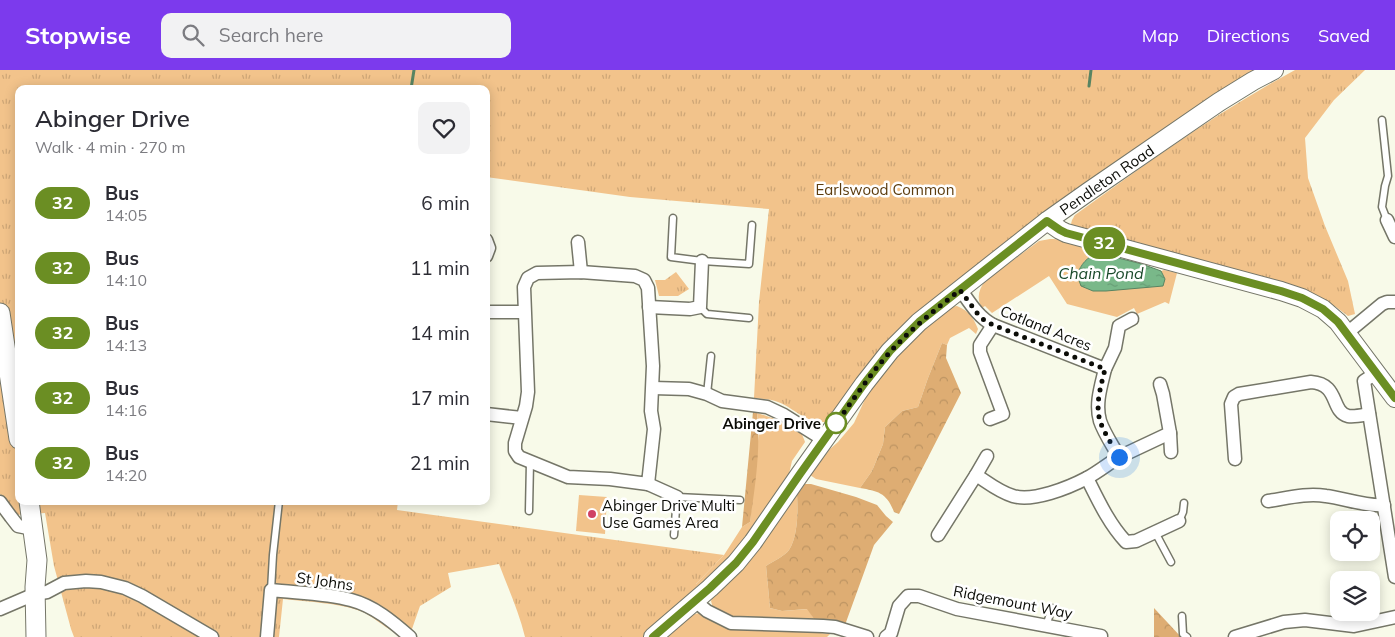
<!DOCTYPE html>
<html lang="en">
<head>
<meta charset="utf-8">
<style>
  :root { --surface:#fff; --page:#f2f2f3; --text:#2b2b33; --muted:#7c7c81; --accent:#7c3aed }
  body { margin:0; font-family:Mulish,sans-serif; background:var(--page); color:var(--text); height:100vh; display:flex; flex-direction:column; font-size:19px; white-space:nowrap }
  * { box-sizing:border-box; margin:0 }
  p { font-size:16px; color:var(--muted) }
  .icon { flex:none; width:28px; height:28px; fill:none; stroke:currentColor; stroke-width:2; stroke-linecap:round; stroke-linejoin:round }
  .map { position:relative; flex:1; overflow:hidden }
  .details { position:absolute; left:15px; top:15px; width:475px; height:420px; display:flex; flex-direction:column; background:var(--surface); border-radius:10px; box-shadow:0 2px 12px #0003 }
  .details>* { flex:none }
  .badge { padding:0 10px; border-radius:16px; font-size:18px; line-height:32px }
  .controls { position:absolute; left:1330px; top:441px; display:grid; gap:10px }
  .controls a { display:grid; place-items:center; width:50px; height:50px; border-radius:10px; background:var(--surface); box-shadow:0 2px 12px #0003; font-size:25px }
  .you { position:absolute; width:25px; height:25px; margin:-12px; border:4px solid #fff; border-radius:50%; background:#1a73e8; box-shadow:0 0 0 8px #1a73e833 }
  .map>.badge { position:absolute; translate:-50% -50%; box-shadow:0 0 0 2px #fff }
  .round { display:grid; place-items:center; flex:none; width:52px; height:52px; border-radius:10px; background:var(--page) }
  .summary { display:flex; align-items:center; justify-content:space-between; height:85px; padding:0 20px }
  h1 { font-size:24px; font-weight:600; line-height:38px }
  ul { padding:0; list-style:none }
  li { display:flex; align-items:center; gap:15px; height:65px; padding:0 20px }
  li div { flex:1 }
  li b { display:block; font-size:19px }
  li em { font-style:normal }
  li .badge { min-width:55px; font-weight:700; text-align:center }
  header { display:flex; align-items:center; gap:30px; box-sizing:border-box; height:70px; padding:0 25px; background:var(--accent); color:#fff }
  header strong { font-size:24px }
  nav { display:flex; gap:28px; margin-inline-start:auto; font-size:18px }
  .search { width:350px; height:45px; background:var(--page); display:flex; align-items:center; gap:12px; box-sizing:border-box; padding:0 18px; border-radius:10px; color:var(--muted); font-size:19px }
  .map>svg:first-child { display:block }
</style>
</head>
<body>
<header>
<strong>Stopwise</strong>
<div class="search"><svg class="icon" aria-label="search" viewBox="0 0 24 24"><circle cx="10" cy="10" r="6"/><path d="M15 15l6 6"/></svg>Search here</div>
<nav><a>Map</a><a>Directions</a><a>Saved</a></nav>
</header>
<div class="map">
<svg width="1395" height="567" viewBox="0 0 1395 567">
  <defs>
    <pattern id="forest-crowns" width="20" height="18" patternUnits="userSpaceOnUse" patternTransform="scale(1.25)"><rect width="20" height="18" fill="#dead73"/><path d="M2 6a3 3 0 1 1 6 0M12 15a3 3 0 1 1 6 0" fill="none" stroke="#bd9462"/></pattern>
    <pattern id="park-tufts" width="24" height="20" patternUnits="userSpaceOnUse" patternTransform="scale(1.25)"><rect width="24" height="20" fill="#f2c38b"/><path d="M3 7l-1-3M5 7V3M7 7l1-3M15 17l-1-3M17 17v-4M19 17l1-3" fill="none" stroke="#cea676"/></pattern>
    <pattern id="water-ripples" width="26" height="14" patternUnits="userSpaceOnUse" patternTransform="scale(1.25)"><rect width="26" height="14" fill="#79b889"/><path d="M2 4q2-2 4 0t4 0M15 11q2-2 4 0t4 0" fill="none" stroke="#679d75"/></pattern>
  </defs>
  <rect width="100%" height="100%" fill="#f8fae9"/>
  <g fill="#f2c38b">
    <path d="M1050 169C1058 169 1081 171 1088 176 1092 179 1092 181 1098 183 1087 187 1081 194 1077 205L1165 209 1161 201 1164 200 1177 203 1169 234 1165 232 1137 244 1134 238 1117 247 1067 234 1049 206 992 243 985 236 982 238C976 228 979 219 985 211L1039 171Z"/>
    <path d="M957 236C969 241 973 247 978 259L976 264 969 258 950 268 947 275 942 273 928 308 918 337 902 341 885 357 883 374 872 401 860 418 816 409 810 405 830 379 838 372 854 353 873 312 907 272 949 237Z"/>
    <path d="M757 343C768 346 795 356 802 364 802 365 805 371 805 372L792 391 789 404 731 489 696 520V514L724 485 742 457 750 452 759 361Z"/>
    <polygon points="579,425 607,427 605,464 576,461"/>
    <path d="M797 425C798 441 798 466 789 480 786 485 772 492 766 496L770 538 782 541 808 539 814 549 785 550 730 547 713 538 711 531 714 524 758 480Z"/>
    <polygon points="699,543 707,545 721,555 736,559 810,562 830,564 827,567 666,567 691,545"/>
  </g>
  <g fill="url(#forest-crowns)">
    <path d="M942 273 947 275 946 288 961 323 899 444 894 442C887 423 878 421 860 418L872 401 883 374 885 357 902 341 918 337 928 308Z"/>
    <path d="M753 342 757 343C761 380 755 416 750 452L742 457Z"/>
    <path d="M805 414H811L856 427 877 435 886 446 893 452 874 475 845 555 814 549 807 539 782 541 770 538 766 496C772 492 786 485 789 480 798 466 798 441 797 425Z"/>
    <polygon points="1154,538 1181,567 1154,567"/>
  </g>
  <g fill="url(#park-tufts)">
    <path d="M0 0H1264L1023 162 832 347 830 346 825 352C805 353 796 339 778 332 771 329 762 329 754 328L759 232 769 139 630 127 486 107V19H19V431H398L397 440 724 485 696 514V520L644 567H525C519 542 508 518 499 494L448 503 451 517 420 536 412 559 405 567C398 567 374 548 365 543 344 533 307 532 283 529L279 567H74L71 559 54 496 45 443 15 445 0 424Z"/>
    <path d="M1295 0H1365L1334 30 1305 68 1308 108 1325 156 1348 211 1355 244 1348 246 1336 237 1312 225 1078 161 1071 154 1072 150 1075 145C1146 94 1217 42 1295 0Z"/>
    <polygon points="676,202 689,219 678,226 659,226 655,210 665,210"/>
  </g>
  <path fill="url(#water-ripples)" stroke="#588462" d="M1098 183 1142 194 1161 201 1165 209 1163 216 1106 221H1093L1081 216 1077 205C1081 194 1087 187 1098 183Z"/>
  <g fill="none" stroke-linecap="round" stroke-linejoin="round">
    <g stroke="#588462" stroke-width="3">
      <polyline points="1089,16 1091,0"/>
      <polyline points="411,19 414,0"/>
    </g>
    <defs>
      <g id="lane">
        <polyline points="1382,50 1388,106 1385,116 1382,137 1387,150"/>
        <polyline points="673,148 671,187 702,191 749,194 752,155"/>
        <polyline points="700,237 707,244 749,248"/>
        <polyline points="707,324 711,286"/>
        <polyline points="529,441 530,392"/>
        <polyline points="1179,451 1183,442 1184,433"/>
        <polyline points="1155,462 1171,492"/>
        <polyline points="674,465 677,427 740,430"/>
        <polyline points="271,520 273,485 279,431"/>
        <polyline points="1182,546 1183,564 1187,567"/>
        <polyline points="1046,556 1052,538"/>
      </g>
      <g id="street">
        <polyline points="1387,150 1395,167"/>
        <polyline points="486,170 489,178 486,186"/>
        <polyline points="578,172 581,202"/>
        <polygon points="581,202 635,206 644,210 648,218 653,296 651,341 654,359 648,414 610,409 568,407 519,387 515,381 515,373 526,336 528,322 524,217 528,208 537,203"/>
        <polyline points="649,237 690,239 700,237 702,191"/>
        <polyline points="486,242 524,242"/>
        <polyline points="1347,263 1382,234 1387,232 1395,232"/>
        <polyline points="1105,299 1115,278 1119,256 1132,249"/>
        <polyline points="1376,303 1364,311 1395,507"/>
        <polyline points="653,318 689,319 707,324 722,331 767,337 784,345 824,370"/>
        <polyline points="486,344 522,348"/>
        <polyline points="990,349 1003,344 980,282 980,275 993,255"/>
        <polyline points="1170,363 1171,382"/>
        <polyline points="1119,387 1170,363 1163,324 1160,314"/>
        <path d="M1235 389 1231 334 1234 327 1239 324 1311 312C1340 314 1330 341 1348 346 1355 347 1363 345 1369 344"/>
        <polyline points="976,405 987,386"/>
        <path d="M1087 408C1098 430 1109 454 1126 472L1136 471 1179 451"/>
        <polyline points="648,414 677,427"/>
        <path d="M1268 431C1288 428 1306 423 1326 426 1343 428 1368 437 1384 435"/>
        <polyline points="0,432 11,447 18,456 33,459"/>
        <path d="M938 465 976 405C987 412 999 422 1013 426 1033 432 1068 418 1087 408 1098 402 1108 394 1119 387 1113 376 1104 363 1100 351 1095 334 1101 316 1105 299L993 255C978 247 970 233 960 219"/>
        <polyline points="695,531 707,541 731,553 823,556 835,557 867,567"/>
        <polyline points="0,539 35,524 47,522 64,513 86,511 101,512 125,518 142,526 212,567"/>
        <path d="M267 567 271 520C297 523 326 523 351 530 374 536 393 552 410 567"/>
        <polyline points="886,567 891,563 899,536 908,526 919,526 957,539 1101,566"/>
        <polyline points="1235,567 1284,552 1305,550 1354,556 1395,547"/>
      </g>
      <g id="secondary">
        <polyline points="1047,151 1060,160 1066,163 1281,221 1302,228 1323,239 1338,252 1395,328"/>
        <path id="s1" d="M653 567 710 518 736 493 753 472 800 404 864 314 890 281 919 252 1047 151 1088 122 1219 32 1253 11 1274 0"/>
      </g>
      <g id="primary">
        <polyline points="0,243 19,369"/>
        <polyline points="29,431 37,490 35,517 36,567"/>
      </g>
    </defs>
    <use href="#lane" stroke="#757668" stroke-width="9"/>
    <use href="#street" stroke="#757668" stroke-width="15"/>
    <use href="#secondary" stroke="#757668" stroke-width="20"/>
    <use href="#primary" stroke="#757668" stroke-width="21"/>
    <use href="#lane" stroke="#fff" stroke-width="6"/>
    <use href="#street" stroke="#fff" stroke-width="12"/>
    <use href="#secondary" stroke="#fff" stroke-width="18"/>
    <use href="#primary" stroke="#fff" stroke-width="19"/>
  </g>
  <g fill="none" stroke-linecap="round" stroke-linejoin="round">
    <defs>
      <polyline id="line" points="653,567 710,518 736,493 753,472 800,404 864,314 890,281 919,252 1047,151 1060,160 1066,163 1281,221 1302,228 1323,239 1338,252 1395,328"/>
    </defs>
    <use href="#line" stroke="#fff" stroke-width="11"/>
    <use href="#line" stroke="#6b8e23" stroke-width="8"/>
    <path stroke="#0b0c07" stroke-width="5" stroke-dasharray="0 9" d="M836 353 835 355C853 330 870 304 891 281 912 258 936 239 960 220L977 243 984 250 993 255 1105 299C1101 316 1095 334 1100 351 1104 363 1113 376 1119 387"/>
  </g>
  <circle fill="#fff" stroke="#6b8e23" stroke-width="2.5" cx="836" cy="353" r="10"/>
  <circle fill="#d04165" stroke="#fff" stroke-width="2" cx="592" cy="444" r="5"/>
  <g text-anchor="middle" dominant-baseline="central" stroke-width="5" stroke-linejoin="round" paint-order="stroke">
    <g font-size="15" fill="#0b0c07" stroke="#fff">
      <text stroke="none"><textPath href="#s1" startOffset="650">Pendleton Road</textPath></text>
      <text transform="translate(1046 258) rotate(22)">Cotland Acres</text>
      <text transform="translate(325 511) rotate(8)">St Johns</text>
      <text transform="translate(1013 532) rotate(11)">Ridgemount Way</text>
    </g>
    <g font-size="15" fill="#5d3d0f" stroke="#fff">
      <text x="885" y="119">Earlswood Common</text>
    </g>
    <g font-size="15" font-weight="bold" fill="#0b0c07" stroke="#fff" text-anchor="end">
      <text x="821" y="353">Abinger Drive</text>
    </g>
    <g font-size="15" fill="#0b0c07" stroke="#fff" text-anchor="start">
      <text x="602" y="435">Abinger Drive Multi<tspan x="602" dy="17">Use Games Area</tspan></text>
    </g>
    <g font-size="16" font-style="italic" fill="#1a492a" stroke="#fff">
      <text x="1101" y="203">Chain Pond</text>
    </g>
  </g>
</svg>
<div class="controls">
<a><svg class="icon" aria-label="locate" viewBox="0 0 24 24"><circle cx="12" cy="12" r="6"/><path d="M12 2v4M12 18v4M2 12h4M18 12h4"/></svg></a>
<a><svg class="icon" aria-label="layers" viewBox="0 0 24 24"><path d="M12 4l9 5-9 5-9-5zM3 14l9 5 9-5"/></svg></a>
</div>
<div class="you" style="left:1119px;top:387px"></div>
<b class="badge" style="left:1104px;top:173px;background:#6b8e23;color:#fff">32</b>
<section class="details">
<div class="summary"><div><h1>Abinger Drive</h1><p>Walk · 4 min · 270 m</p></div><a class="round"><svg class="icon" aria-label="heart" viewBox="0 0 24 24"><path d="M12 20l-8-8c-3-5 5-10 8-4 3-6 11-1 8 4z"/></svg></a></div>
<ul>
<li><span class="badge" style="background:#6b8e23;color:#fff">32</span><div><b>Bus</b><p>14:05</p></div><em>6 min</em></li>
<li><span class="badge" style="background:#6b8e23;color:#fff">32</span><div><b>Bus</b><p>14:10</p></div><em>11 min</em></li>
<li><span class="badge" style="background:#6b8e23;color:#fff">32</span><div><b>Bus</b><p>14:13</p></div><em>14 min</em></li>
<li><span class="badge" style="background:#6b8e23;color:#fff">32</span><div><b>Bus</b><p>14:16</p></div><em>17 min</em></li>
<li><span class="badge" style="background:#6b8e23;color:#fff">32</span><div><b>Bus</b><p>14:20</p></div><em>21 min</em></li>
</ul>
</section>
</div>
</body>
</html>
